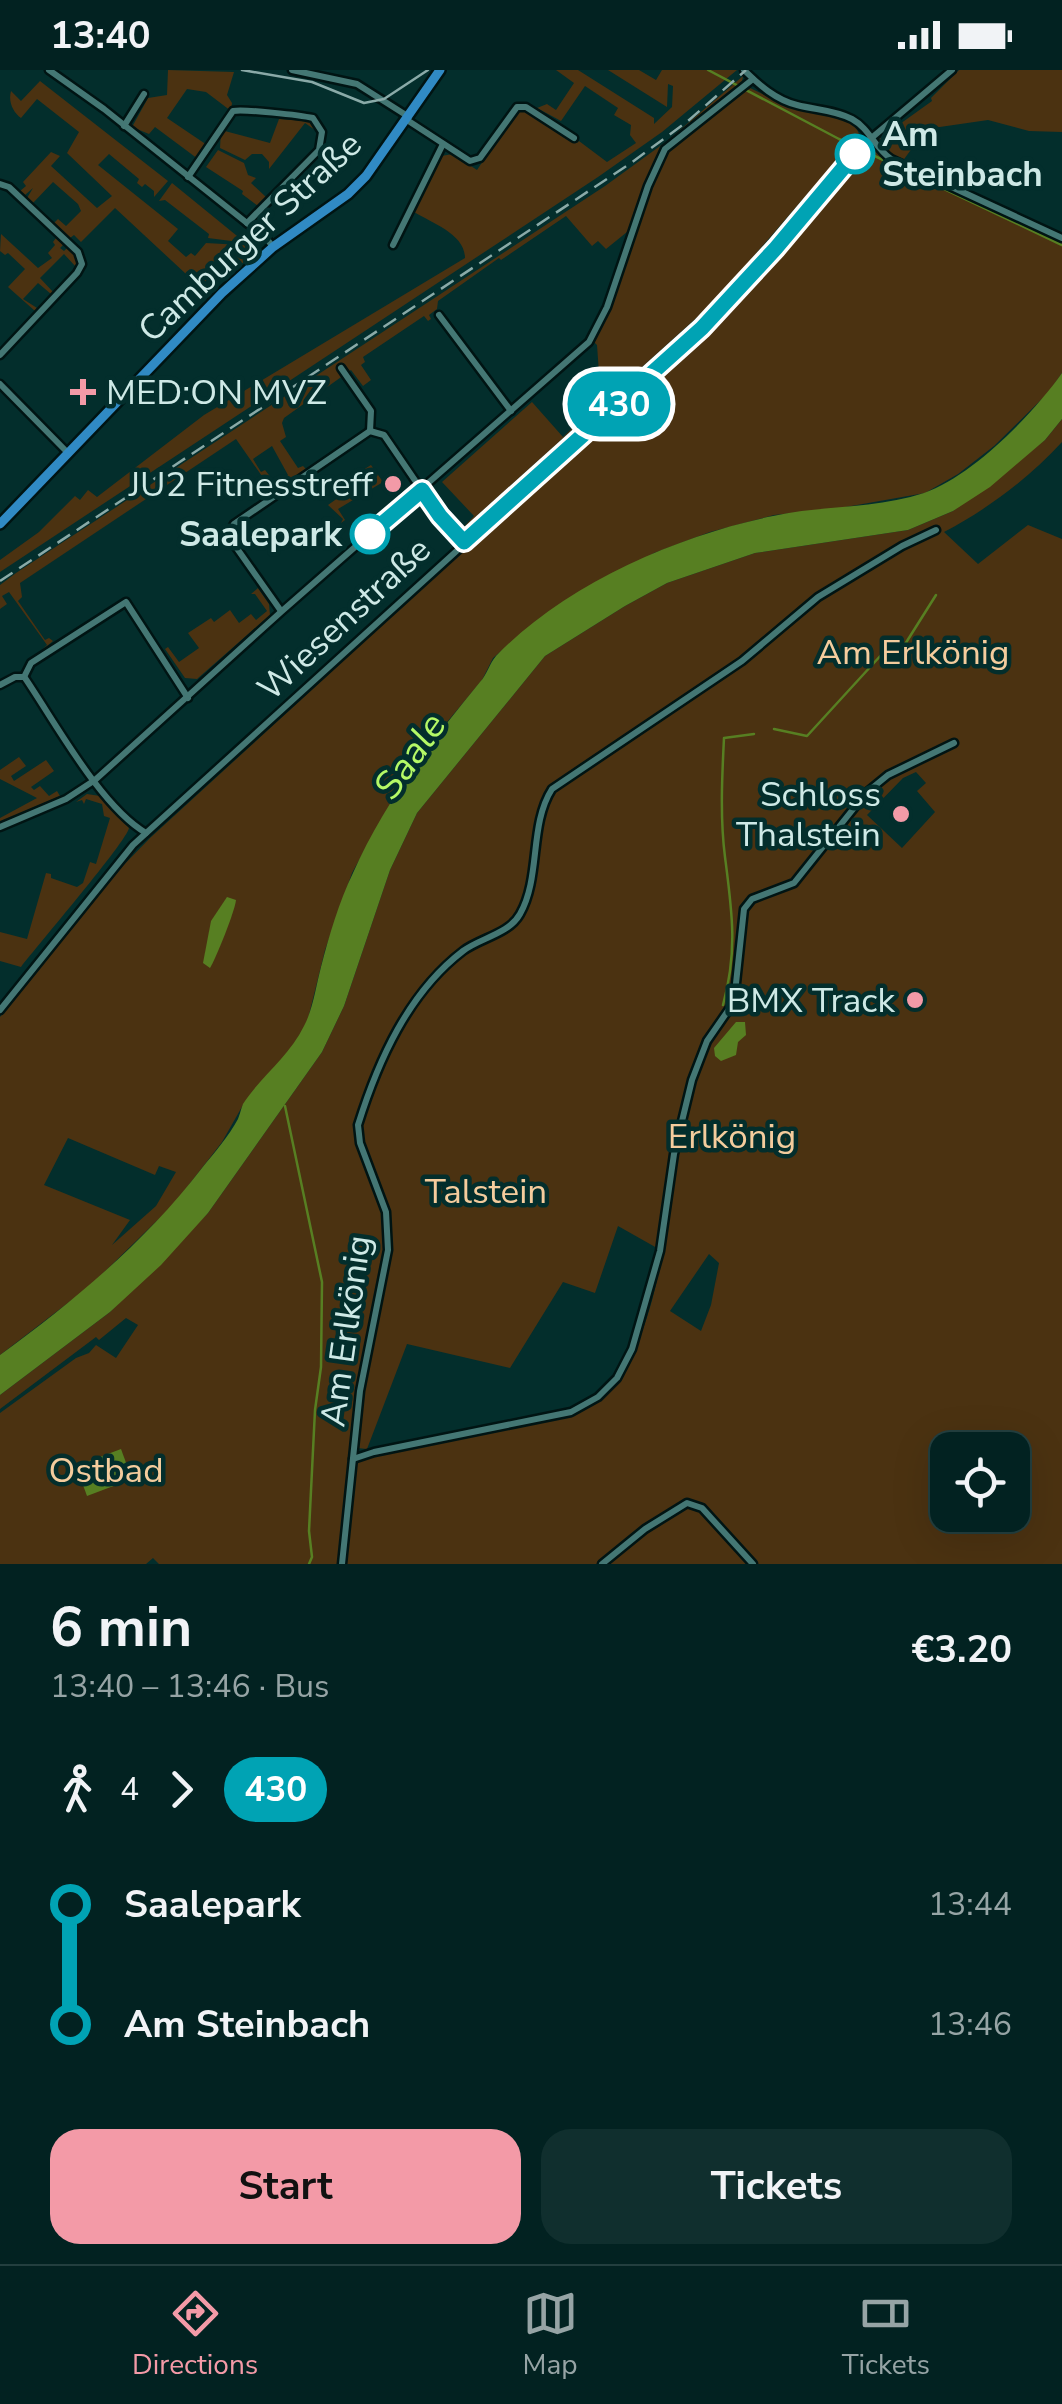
<!DOCTYPE html>
<html lang="en">
<head>
<meta charset="utf-8">
<style>
  :root { --surface:#022221; --page:#102f2e; --text:#f1f3f6; --muted:#96a4a5; --line:#233f3f; --accent:#f39aa7 }
  body { margin:0; font-family:"Nunito Sans",sans-serif; background:var(--page); color:var(--text); height:100vh; display:flex; flex-direction:column; font-size:38px; white-space:nowrap }
  * { box-sizing:border-box; margin:0 }
  p { font-size:32px; color:var(--muted) }
  .icon { flex:none; width:55px; height:55px; fill:none; stroke:currentColor; stroke-width:2; stroke-linecap:round; stroke-linejoin:round }
  .map { position:relative; height:1494px; overflow:hidden }
  .sheet { display:flex; flex-direction:column; background:var(--surface); flex:1 }
  .sheet>* { flex:none }
  .badge { padding:0 20px; border-radius:32px; font-size:35px; line-height:65px }
  .fabs { position:absolute; left:930px; top:1362px; display:grid; gap:20px }
  .fabs a { display:grid; place-items:center; width:100px; height:100px; border-radius:20px; background:var(--surface); box-shadow:0 10px 40px #0002,0 0 0 2px var(--line); font-size:50px }
  .map>.badge { position:absolute; translate:-50% -50%; box-shadow:0 0 0 5px #fff }
  .legs { display:flex; align-items:center; gap:15px; height:110px; padding:0 50px; font-size:32px }
  .legs p { margin-inline-start:auto }
  .summary { display:flex; align-items:center; justify-content:space-between; height:170px; padding:0 50px }
  h1 { font-size:55px; font-weight:700; line-height:75px }
  .primary-button { display:flex; gap:20px; margin-top:auto; padding:20px 50px }
  .primary-button a { flex:1; height:115px; border-radius:30px; background:var(--accent); color:#111; font-size:40px; font-weight:700; line-height:115px; text-align:center }
  .primary-button a+a { background:var(--page); color:var(--text) }
  ul { padding:0 50px; list-style:none }
  li { display:flex; align-items:center; gap:35px; height:120px; font-size:38px }
  li i { display:grid; place-items:center; width:15px; height:100%; margin:0 12px; background:currentColor }
  li i::after { content:''; width:25px; height:25px; margin:-12px; border:8px solid; border-radius:50%; background:var(--surface) }
  li p { margin-inline-start:auto }
  li:first-child i { background:linear-gradient(#0000 50%,currentColor 0) }
  li:last-child i { background:linear-gradient(currentColor 50%,#0000 0) }
  .status { display:flex; justify-content:space-between; align-items:center; height:70px; padding:0 50px; background:var(--surface); direction:ltr }
  .status svg { height:28px; fill:currentColor }
  .dock { display:flex; justify-content:space-around; align-items:center; height:140px; border-top:2px solid var(--line); background:var(--surface); font-size:28px; color:var(--muted) }
  .dock a { display:grid; justify-items:center; gap:5px }
  .dock .active { color:var(--accent) }
  .map>svg:first-child { display:block }
</style>
</head>
<body>
<div class="status"><b>13:40</b><svg viewBox="0 0 49 12"><path d="M0 12V9h3v3zM5 12V6h3v6zM10 12V3h3v9zM15 12V0h3v12zM26 1h20v11H26zM47 4h2v5h-2z"/></svg></div>
<div class="map">
<svg width="1062" height="1494" viewBox="0 0 1062 1494">
  <rect width="100%" height="100%" fill="#032e2c"/>
  <g fill="#4b3211" fill-rule="evenodd">
    <polygon points="168,0 234,2 227,25 232,33 231,41 206,22 187,19 167,48 207,75 198,89 155,57 149,64 132,57 148,28 167,25"/>
    <path d="M556 0H578L654 48V54L672 37 673 16 668 14 667 37 608 0H639L656 10 662 0H737L662 62 598 107 0 502V490L39 462 75 426 80 430 88 420 97 427 204 345 465 188C465 164 432 153 414 142L441 86 453 84 477 100 515 43 525 40 577 73 579 71 607 92 636 73 630 65 631 55 614 45 618 38 585 16 561 51 537 38 547 34 556 40 574 13Z"/>
    <polygon points="959,0 1062,0 1062,62 1029,61 988,50 926,59 902,92 887,83 878,72 879,69 932,31 931,28"/>
    <polygon points="743,6 742,12 666,74 654,93 660,95 671,78 750,18 791,38 839,47 855,55 859,64 714,232 460,461 474,446 442,412 532,332 563,367 601,331 597,275 594,272 613,230 633,164 627,162 606,179 598,171 592,176 566,146 501,190 499,188 438,231 437,239 429,245 431,249 428,251 424,246 363,287 365,292 361,295 371,310 363,316 351,300 284,348 282,353 286,367 280,371 298,398 303,396 306,399 283,415 280,411 288,405 272,376 253,389 261,402 265,400 279,418 273,422 236,369 20,513 22,527 18,531 45,570 49,568 53,571 40,582 47,575 9,522 2,526 7,534 0,539 0,515 16,503 605,116 667,71"/>
    <path d="M40 11 168 111 154 127V121L145 114 142 117 137 113 139 109 109 84 98 95 178 159 168 171 186 187 191 183 195 186 206 173 241 175 254 164 259 171 256 182 234 200 231 198 227 206 222 200 204 212 191 200 186 204 115 138 81 172 74 165 70 168 54 153 58 149 66 156 81 141 78 134 53 112 33 133 27 128 33 118 25 125 20 121 26 116 23 112 51 82 60 86 51 96 97 138 112 126 67 83 79 62 37 29 21 48C13 42 8 32 11 21L21 31Z"/>
    <polygon points="279,49 310,51 317,58 315,60 305,53 269,99 269,92 262,84 252,84 245,90 220,78 221,60 270,73"/>
    <path d="M874 78 900 96 1062 171V303L1048 323 994 376 958 404 925 423 840 438 774 445 710 462 654 483 541 547 493 588 482 610 437 664 385 743 352 803 325 880 307 953 287 985 243 1035 222 1072 174 1134 90 1216 0 1285V947L110 809 150 768 721 245 835 115ZM68 1068 155 1105 159 1096 176 1102 156 1136 112 1175 130 1150 44 1115Z"/>
    <polygon points="218,80 244,93 248,105 256,108 251,113 266,127 258,136 242,124 243,121 206,97"/>
    <polygon points="172,113 242,170 239,172 208,168 209,164 165,130 159,131"/>
    <polygon points="1,164 38,198 52,188 48,183 55,175 53,172 56,168 63,175 60,178 64,181 67,178 77,188 76,197 64,184 40,208 53,222 51,224 38,213 23,229 37,238 35,241 8,217 25,199 8,183 5,185 0,181"/>
    <path d="M1062 349V372C1029 408 988 439 944 462L978 494 1028 455 1062 469V1494H159L153 1488 146 1494H0V1343L76 1288 89 1283 96 1275 116 1288 138 1255 126 1248 99 1270 96 1267 0 1339V1325L110 1242 208 1143 322 982 344 936 390 800 417 743 545 586 625 536 667 513 755 483 908 460 953 441 1045 370ZM916 702 926 713 917 721 935 742 902 778 867 745 903 708ZM618 1156 657 1178 661 1164 666 1165C653 1235 638 1316 567 1347L366 1386 355 1394 357 1378 367 1379 407 1274 510 1298 563 1212 595 1223ZM709 1184 719 1193 711 1235 701 1261 670 1241ZM948 1380H1012V1445H948Z"/>
    <polygon points="371,395 383,412 338,439 345,450 341,453 343,449 328,435 349,420 344,412"/>
    <polygon points="258,518 269,534 270,545 197,609 185,608 165,579 168,577 179,592 199,578 188,563 211,548 214,552 230,540 239,553 251,544 256,550 267,541 255,524 251,524"/>
    <polygon points="19,687 26,696 11,706 14,711 46,690 54,701 31,717 34,720 40,716 49,726 57,721 60,726 0,752 0,748 37,728 0,709 0,700"/>
    <path d="M87 724 100 726 129 758C127 771 37 876 21 897L0 891V862L27 869 46 803 51 804V808L77 817 83 813 90 792 96 794 110 748 104 746 102 734 86 729 84 734 82 730 76 732Z"/>
  </g>
  <g fill="#577f22">
    <path d="M1062 303V349L1045 370 990 417 953 441 908 460 755 483 667 513 625 536 545 586 417 743 390 800 344 936 322 982 208 1143 161 1195 110 1242 0 1325V1285C74 1231 146 1171 202 1098 214 1083 229 1066 238 1049 239 1047 242 1036 243 1034 261 1006 289 987 304 956 313 939 316 916 321 897 329 866 339 832 353 803 384 733 432 670 480 612 487 605 489 594 496 586 564 515 678 465 773 446 822 435 876 439 924 423 973 406 1033 344 1062 303Z"/>
    <path d="M227 827 236 830C235 841 216 888 210 898L203 893 211 851Z"/>
    <polygon points="736,952 745,952 746,965 738,972 736,985 721,991 715,986 714,978"/>
    <polygon points="121,1379 132,1409 87,1426 76,1396"/>
  </g>
  <g fill="none" stroke-linecap="round" stroke-linejoin="round">
    <g stroke="#577f22" stroke-width="2.5">
      <polyline points="708,0 839,69 1062,175"/>
      <polyline points="774,659 807,666 883,583 902,579 936,525"/>
      <path d="M723 935C738 881 732 841 725 787 720 748 722 707 724 668L754 664"/>
      <polyline points="285,1036 322,1212 321,1297 315,1340 309,1461 312,1487 309,1494"/>
    </g>
    <defs>
      <g id="minor">
        <polyline points="49,0 104,39 267,169 273,177"/>
        <polyline points="292,0 357,14 409,47"/>
        <path d="M744 0C759 15 776 30 797 35 816 40 835 40 852 49 870 59 874 77 891 89L1062 168"/>
        <polyline points="407,50 470,91 480,88 517,37 526,37 574,68"/>
        <polyline points="124,56 144,24"/>
        <path d="M188 107 233 41C244 39 300 45 313 48L322 62 319 80 247 153"/>
        <polyline points="0,114 9,117 78,182 82,194 77,203 0,285"/>
        <polyline points="393,175 443,74"/>
        <polyline points="439,245 511,341"/>
        <polyline points="341,298 371,341 370,361"/>
        <polyline points="0,314 67,382"/>
        <polyline points="370,361 384,365 440,447 464,472"/>
        <polyline points="281,541 231,470 230,461 234,454 370,361"/>
        <polyline points="24,607 31,593 126,532 188,628"/>
        <path d="M25 608C55 652 101 737 146 763"/>
        <polyline points="0,615 15,607 24,607"/>
        <polyline points="0,757 66,729 95,710 282,541 589,272 607,237 648,116 665,79 753,9"/>
        <polyline points="0,940 133,775 702,258 776,178 862,76 952,0"/>
        <polyline points="353,1389 374,1382 571,1342 598,1327 617,1308 632,1279 660,1181 674,1084 692,1010 707,971 734,932 744,839 752,829 794,813 866,723 888,705 954,673"/>
        <path d="M342 1494 360 1321 388 1180 386 1142 360 1073 358 1055C378 991 408 923 463 881 480 868 509 864 520 844 541 807 529 755 552 719L742 591 818 527 902 476 936 460"/>
        <polyline points="602,1494 645,1459 687,1433 702,1438 753,1494"/>
      </g>
      <polyline id="major" points="0,454 222,223 273,177 348,124 366,106 440,0"/>
    </defs>
    <use href="#minor" stroke="#001413" stroke-width="11"/>
    <use href="#major" stroke="#001413" stroke-width="14"/>
    <use href="#minor" stroke="#447774" stroke-width="6"/>
    <use href="#major" stroke="#308ac4" stroke-width="9"/>
    <polyline stroke="#8aaaa8" stroke-width="2.5" points="242,0 312,12 364,33 384,29 428,0"/>
    <polyline stroke="#8aaaa8" stroke-width="2.5" stroke-dasharray="15 8" stroke-linecap="butt" points="0,511 631,93 688,51 746,0"/>
  </g>
  <g fill="none" stroke-linecap="round" stroke-linejoin="round">
    <defs>
      <polyline id="line-1" points="370,464 422,420 440,446 464,472 702,258 776,178 855,84"/>
    </defs>
    <use href="#line-1" stroke="#fff" stroke-width="22"/>
    <use href="#line-1" stroke="#00a3b4" stroke-width="15"/>
  </g>
  <g fill="#fff" stroke="#00a3b4" stroke-width="5">
    <circle cx="855" cy="84" r="18"/>
    <circle cx="370" cy="464" r="18"/>
  </g>
  <g fill="#f39aa7" stroke="#032e2c" stroke-width="4">
    <path d="M78 307h10v10h10v10h-10v10h-10v-10h-10v-10h10z"/>
    <circle cx="393" cy="414" r="10"/>
    <circle cx="901" cy="744" r="10"/>
    <circle cx="915" cy="930" r="10"/>
  </g>
  <g text-anchor="middle" dominant-baseline="central" stroke-width="9" stroke-linejoin="round" paint-order="stroke">
    <g font-size="35" font-weight="bold" fill="#cee9e6" stroke="#032e2c" text-anchor="start">
      <text x="882" y="64">Am<tspan x="882" dy="40">Steinbach</tspan></text>
      <text x="342" y="464" text-anchor="end">Saalepark</text>
    </g>
    <g font-size="35" fill="#cee9e6" stroke="#032e2c">
      <text transform="translate(250 167) rotate(-43)">Camburger Straße</text>
      <text transform="translate(344 549) rotate(-43)">Wiesenstraße</text>
      <text transform="translate(346 1261) rotate(-82)">Am Erlkönig</text>
    </g>
    <g font-size="35" fill="#cee9e6" stroke="#032e2c" text-anchor="end">
      <text x="106" y="322" text-anchor="start">MED:ON MVZ</text>
      <text x="373" y="414">JU2 Fitnesstreff</text>
      <text x="881" y="724">Schloss<tspan x="881" dy="40">Thalstein</tspan></text>
      <text x="895" y="930">BMX Track</text>
    </g>
    <g font-size="35" fill="#f4cc9d" stroke="#032e2c">
      <text x="913" y="582">Am Erlkönig</text>
      <text x="732" y="1066">Erlkönig</text>
      <text x="486" y="1121">Talstein</text>
      <text x="106" y="1400">Ostbad</text>
    </g>
    <g font-size="38" font-style="italic" fill="#b5f966" stroke="#032e2c">
      <text transform="translate(410 686) rotate(-55)">Saale</text>
    </g>
  </g>
</svg>
<div class="fabs">
<a><svg class="icon" aria-label="locate" viewBox="0 0 24 24"><circle cx="12" cy="12" r="6"/><path d="M12 2v4M12 18v4M2 12h4M18 12h4"/></svg></a>
</div>
<b class="badge" style="left:619px;top:334px;background:#00a3b4;color:#fff">430</b>
</div>
<section class="sheet">
<div class="summary"><div><h1>6 min</h1><p>13:40 – 13:46 · Bus</p></div><b>€3.20</b></div>
<div class="legs"><svg class="icon" aria-label="walk" viewBox="0 0 24 24"><circle cx="13" cy="4" r="2"/><path d="M13 8l-2 6 4 7M11 14l-3 7M7 12l3-4h3l4 4"/></svg>4<svg class="icon" aria-label="forward" viewBox="0 0 24 24"><path d="M9 5l7 7-7 7"/></svg><b class="badge" style="background:#00a3b4;color:#fff">430</b></div>
<ul>
<li><i style="color:#00a3b4"></i><b>Saalepark</b><p>13:44</p></li>
<li><i style="color:#00a3b4"></i><b>Am Steinbach</b><p>13:46</p></li>
</ul>
<div class="primary-button"><a>Start</a><a>Tickets</a></div>
</section>
<nav class="dock">
<a class="active"><svg class="icon" aria-label="directions" viewBox="0 0 24 24"><path d="M12 3l9 9-9 9-9-9zM9 14v-3h6M13 9l2 2-2 2"/></svg>Directions</a>
<a><svg class="icon" aria-label="map" viewBox="0 0 24 24"><path d="M3 6l6-2 6 2 6-2v14l-6 2-6-2-6 2zM9 4v14M15 6v14"/></svg>Map</a>
<a><svg class="icon" aria-label="tickets" viewBox="0 0 24 24"><path d="M3 7h18v10H3zM15 7v10"/></svg>Tickets</a>
</nav>
</body>
</html>
